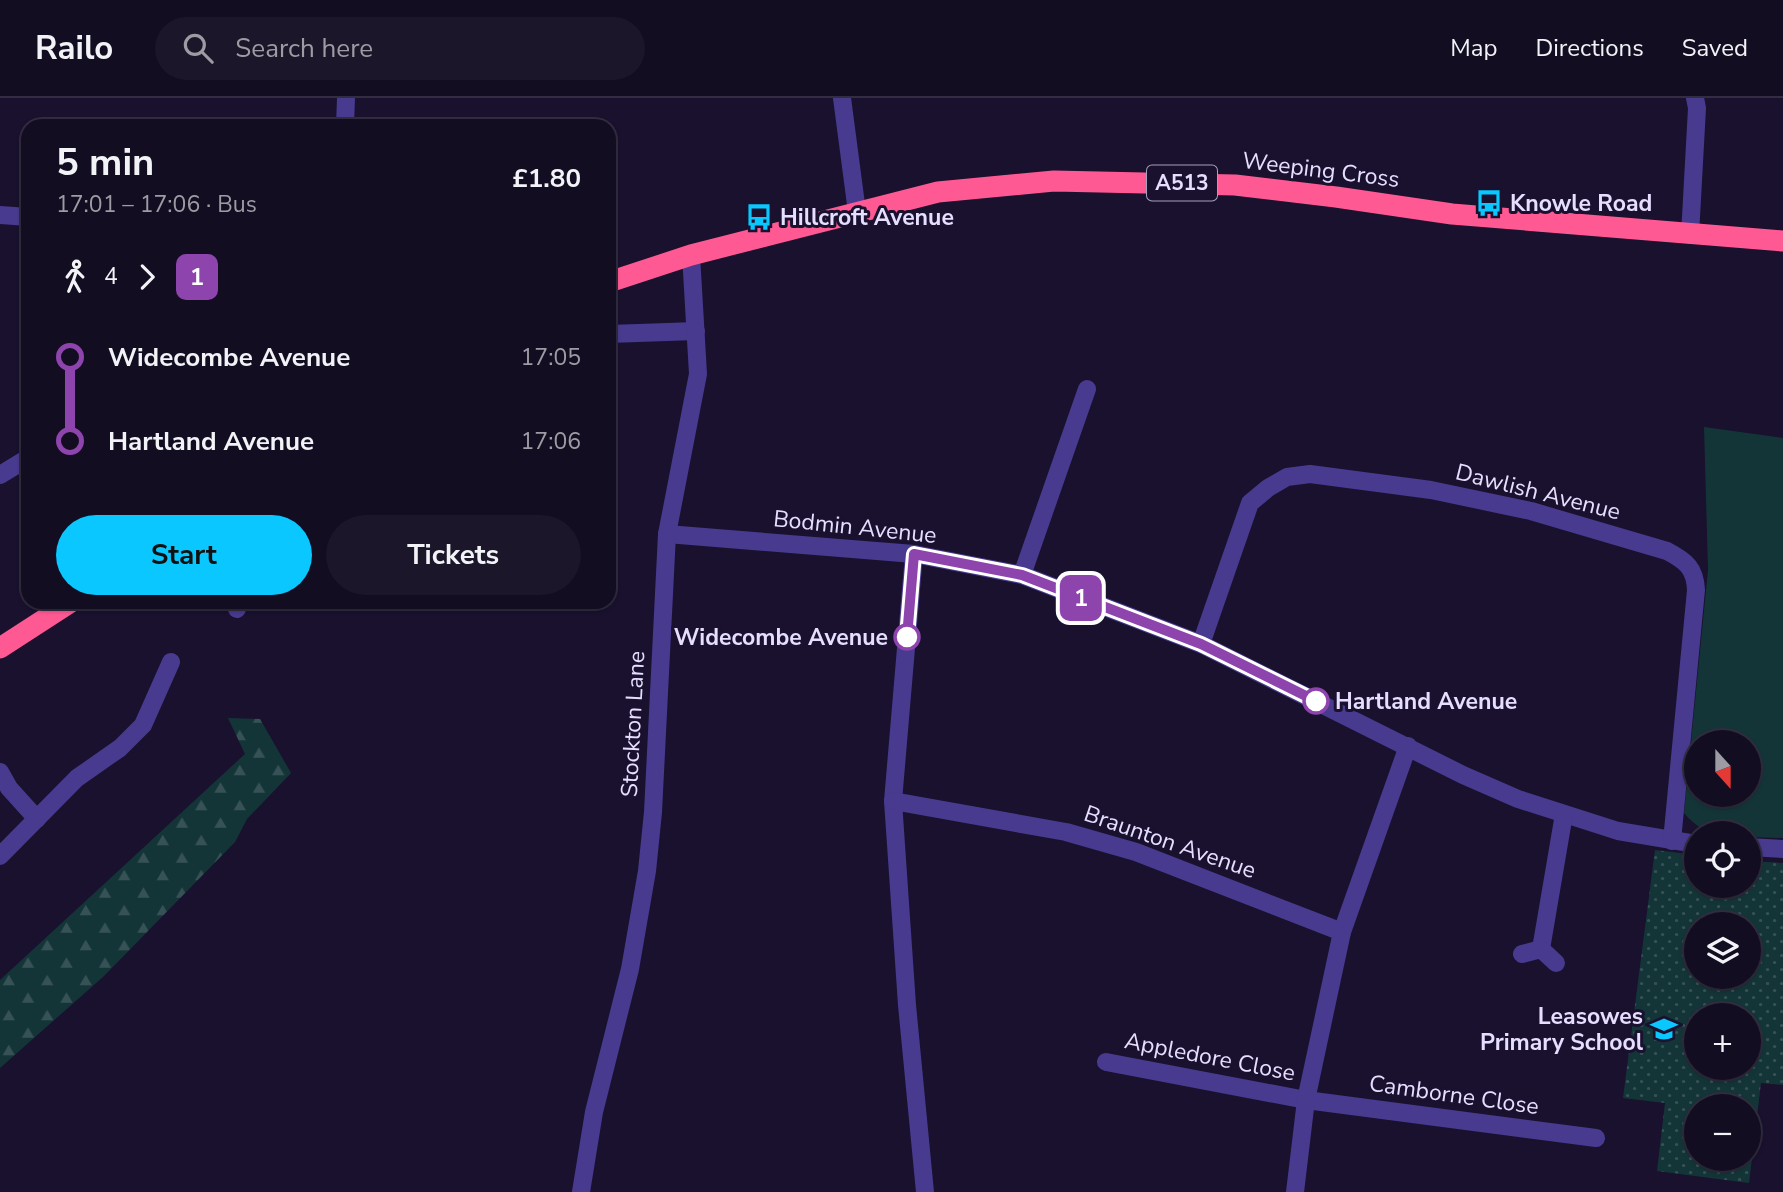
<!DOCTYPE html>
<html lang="en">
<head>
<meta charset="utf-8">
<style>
  :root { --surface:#130d22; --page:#1c162a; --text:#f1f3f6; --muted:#9d9ca5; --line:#322d40; --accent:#0ac8ff }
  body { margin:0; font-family:"Nunito Sans",sans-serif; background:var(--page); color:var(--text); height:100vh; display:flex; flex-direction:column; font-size:26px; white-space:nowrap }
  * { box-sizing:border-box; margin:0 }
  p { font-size:23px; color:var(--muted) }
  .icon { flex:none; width:38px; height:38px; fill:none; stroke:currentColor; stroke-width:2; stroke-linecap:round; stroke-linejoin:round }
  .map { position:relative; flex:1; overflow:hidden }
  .panel { position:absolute; left:21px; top:21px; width:595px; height:490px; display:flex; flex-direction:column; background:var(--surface); border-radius:21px; box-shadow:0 2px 5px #0004,0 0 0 2px var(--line) }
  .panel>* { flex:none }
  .badge { padding:0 14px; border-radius:10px; font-size:24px; line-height:46px }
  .needle { width:46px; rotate:159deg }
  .buttons { position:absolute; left:1684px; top:632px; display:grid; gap:14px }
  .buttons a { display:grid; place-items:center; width:77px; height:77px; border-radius:50%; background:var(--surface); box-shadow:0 2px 5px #0004,0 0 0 2px var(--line); font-size:35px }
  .map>.badge { position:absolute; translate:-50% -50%; box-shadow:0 0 0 4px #fff }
  .legs { display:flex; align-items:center; gap:10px; height:77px; padding:0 35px; font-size:23px }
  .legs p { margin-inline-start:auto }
  .overview { display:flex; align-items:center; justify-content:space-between; height:119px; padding:0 35px }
  h1 { font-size:38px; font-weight:700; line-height:52px }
  .action { display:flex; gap:14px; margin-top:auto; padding:14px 35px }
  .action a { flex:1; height:80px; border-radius:42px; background:var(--accent); color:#111; font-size:28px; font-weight:700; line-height:80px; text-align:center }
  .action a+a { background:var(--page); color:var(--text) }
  ul { padding:0 35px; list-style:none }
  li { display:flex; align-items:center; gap:24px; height:84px; font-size:26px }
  li i { display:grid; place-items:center; width:10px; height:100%; margin:0 9px; background:currentColor }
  li i::after { content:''; width:18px; height:18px; margin:-9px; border:5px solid; border-radius:50%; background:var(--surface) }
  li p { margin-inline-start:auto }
  li:first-child i { background:linear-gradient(#0000 50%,currentColor 0) }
  li:last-child i { background:linear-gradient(currentColor 50%,#0000 0) }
  header { display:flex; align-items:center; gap:42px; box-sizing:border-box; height:98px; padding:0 35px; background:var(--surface); border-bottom:2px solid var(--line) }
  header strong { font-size:33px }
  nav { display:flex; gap:38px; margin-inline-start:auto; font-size:24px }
  .search { width:490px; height:63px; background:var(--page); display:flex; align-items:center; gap:18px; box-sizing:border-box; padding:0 24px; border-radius:38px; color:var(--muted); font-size:26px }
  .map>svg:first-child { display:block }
</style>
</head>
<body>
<header>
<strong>Railo</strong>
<div class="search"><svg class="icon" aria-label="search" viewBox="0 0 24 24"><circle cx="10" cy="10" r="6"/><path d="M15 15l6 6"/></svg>Search here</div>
<nav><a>Map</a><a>Directions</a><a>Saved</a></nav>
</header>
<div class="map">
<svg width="1783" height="1094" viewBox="0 0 1783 1094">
  <defs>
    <pattern id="forest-firs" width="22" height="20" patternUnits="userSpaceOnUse" patternTransform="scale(1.75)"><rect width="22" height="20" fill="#143538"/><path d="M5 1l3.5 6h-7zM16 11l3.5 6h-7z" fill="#365256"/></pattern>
    <pattern id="park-dots" width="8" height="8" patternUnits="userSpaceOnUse" patternTransform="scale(1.75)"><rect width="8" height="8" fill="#143538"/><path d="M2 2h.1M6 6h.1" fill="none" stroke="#365256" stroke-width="1.8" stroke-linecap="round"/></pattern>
  </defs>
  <rect width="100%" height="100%" fill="#19112e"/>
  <path fill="#143538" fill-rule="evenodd" d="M1704 329 1783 340V740L1748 739V735C1718 735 1706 740 1684 715L1708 472ZM1696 644H1748V696H1696Z"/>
  <polygon fill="url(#forest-firs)" points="228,620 260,621 291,675 247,721 235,744 104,878 0,970 0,882 245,656"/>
  <path fill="url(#park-dots)" fill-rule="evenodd" d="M1655 752 1696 757V788H1748V763L1783 765V987L1761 985 1749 1085 1657 1073 1665 1005 1623 1000ZM1696 826H1748V878H1696ZM1696 917H1748V970H1696ZM1696 1008H1748V1060H1696Z"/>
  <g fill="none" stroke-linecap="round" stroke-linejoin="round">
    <g stroke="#483a8e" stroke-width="18">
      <polyline points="842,0 857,114"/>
      <polyline points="345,28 346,0"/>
      <polyline points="0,117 28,119"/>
      <polyline points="1690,137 1697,10 1695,0"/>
      <polyline points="609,236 696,233"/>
      <polyline points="0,377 28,360"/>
      <polyline points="667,436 914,456 1022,477 1201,546 1463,677 1518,701 1618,733 1696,746"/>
      <polyline points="914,456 893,703 907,907 925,1094"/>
      <polyline points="1022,477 1087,291"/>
      <polyline points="235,504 237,511"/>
      <path d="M1201 546 1250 405 1268 390 1287 379 1310 376 1431 392 1531 413 1667 453C1686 463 1695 470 1696 492L1672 743"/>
      <polyline points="0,674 9,690 37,721"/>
      <polyline points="893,703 1066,734 1136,754 1342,834"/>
      <polyline points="1748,749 1783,751"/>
      <polyline points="0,758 77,680 120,650 143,627 171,564"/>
      <polyline points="1541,851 1564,716"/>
      <polyline points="1522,856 1541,851 1556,865"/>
      <polyline points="1106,964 1306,1002 1596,1040"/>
      <polyline points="581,1094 594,1014 630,871 647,773 653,714 667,436 698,276 691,157"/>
      <polyline points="1295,1094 1306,1002 1342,834 1408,648"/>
    </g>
    <g stroke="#ff5994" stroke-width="21">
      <polyline points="609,184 691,157 938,94 1054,83 1235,87 1336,99 1452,116 1783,143"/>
      <polyline points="0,550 71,504"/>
    </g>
  </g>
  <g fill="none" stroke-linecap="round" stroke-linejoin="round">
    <defs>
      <polyline id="line-1" points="907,539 914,456 1022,477 1201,546 1316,603"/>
    </defs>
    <use href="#line-1" stroke="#fff" stroke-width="16"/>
    <use href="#line-1" stroke="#8e44ad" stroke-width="10"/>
  </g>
  <defs>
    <symbol id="bus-bare" viewBox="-9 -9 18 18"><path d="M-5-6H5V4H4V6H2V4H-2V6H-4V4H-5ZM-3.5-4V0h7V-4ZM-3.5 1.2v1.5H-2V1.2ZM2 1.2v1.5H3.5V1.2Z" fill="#0ac8ff" stroke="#19112e" stroke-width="2.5" paint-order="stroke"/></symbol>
    <symbol id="school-bare" viewBox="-9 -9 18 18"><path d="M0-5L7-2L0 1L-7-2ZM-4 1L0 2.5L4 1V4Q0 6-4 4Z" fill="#0ac8ff" stroke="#19112e" stroke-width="2.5" paint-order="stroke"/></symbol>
  </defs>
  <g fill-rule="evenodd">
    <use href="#bus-bare" x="1470" y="86" width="38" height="38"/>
    <use href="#bus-bare" x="740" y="100" width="38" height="38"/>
    <use href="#school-bare" x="1645" y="912" width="38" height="38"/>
  </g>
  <g fill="#fff" stroke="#8e44ad" stroke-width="3.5">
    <circle cx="907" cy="539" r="12"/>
    <circle cx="1316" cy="603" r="12"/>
  </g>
  <g text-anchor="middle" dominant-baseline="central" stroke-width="6" stroke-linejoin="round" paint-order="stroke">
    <rect fill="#19112e" stroke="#a8a0c0" stroke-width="2" x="1147" y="67.5" width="70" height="35" rx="5"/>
    <g font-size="21" font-weight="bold" fill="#e6deff">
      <text x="1182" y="85">A513</text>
    </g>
    <g font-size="23" fill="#e6deff" stroke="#19112e">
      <text transform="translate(1321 72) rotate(7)">Weeping Cross</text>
      <text transform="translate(1538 394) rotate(14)">Dawlish Avenue</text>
      <text transform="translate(855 429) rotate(6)">Bodmin Avenue</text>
      <text transform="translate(633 626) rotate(-87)">Stockton Lane</text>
      <text transform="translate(1170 744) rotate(19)">Braunton Avenue</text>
      <text transform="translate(1210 959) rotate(11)">Appledore Close</text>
      <text transform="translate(1454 997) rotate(8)">Camborne Close</text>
    </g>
    <g font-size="23" font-weight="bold" fill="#e6deff" stroke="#19112e" text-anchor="start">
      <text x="1510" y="105">Knowle Road</text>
      <text x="780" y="119">Hillcroft Avenue</text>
      <text x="1643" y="918" text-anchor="end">Leasowes<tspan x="1643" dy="26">Primary School</tspan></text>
    </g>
    <g font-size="23" font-weight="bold" fill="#e6deff" stroke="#19112e" text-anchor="end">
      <text x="888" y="539">Widecombe Avenue</text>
      <text x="1335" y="603" text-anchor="start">Hartland Avenue</text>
    </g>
  </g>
</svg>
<div class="buttons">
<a><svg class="needle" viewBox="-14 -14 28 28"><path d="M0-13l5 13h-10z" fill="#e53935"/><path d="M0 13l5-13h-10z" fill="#9d9ca5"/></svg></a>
<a><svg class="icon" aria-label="locate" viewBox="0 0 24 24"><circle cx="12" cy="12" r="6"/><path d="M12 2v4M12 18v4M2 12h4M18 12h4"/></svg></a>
<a><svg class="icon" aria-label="layers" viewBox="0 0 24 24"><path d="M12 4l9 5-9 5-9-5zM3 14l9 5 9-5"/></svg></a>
<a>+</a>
<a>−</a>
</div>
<b class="badge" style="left:1081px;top:500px;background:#8e44ad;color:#fff">1</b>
<section class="panel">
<div class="overview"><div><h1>5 min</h1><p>17:01 – 17:06 · Bus</p></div><b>£1.80</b></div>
<div class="legs"><svg class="icon" aria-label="walk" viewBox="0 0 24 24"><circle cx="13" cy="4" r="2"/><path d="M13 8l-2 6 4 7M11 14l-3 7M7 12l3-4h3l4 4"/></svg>4<svg class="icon" aria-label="forward" viewBox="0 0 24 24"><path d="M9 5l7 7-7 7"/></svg><b class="badge" style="background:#8e44ad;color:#fff">1</b></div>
<ul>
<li><i style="color:#8e44ad"></i><b>Widecombe Avenue</b><p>17:05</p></li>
<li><i style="color:#8e44ad"></i><b>Hartland Avenue</b><p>17:06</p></li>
</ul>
<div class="action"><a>Start</a><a>Tickets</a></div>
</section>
</div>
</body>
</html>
